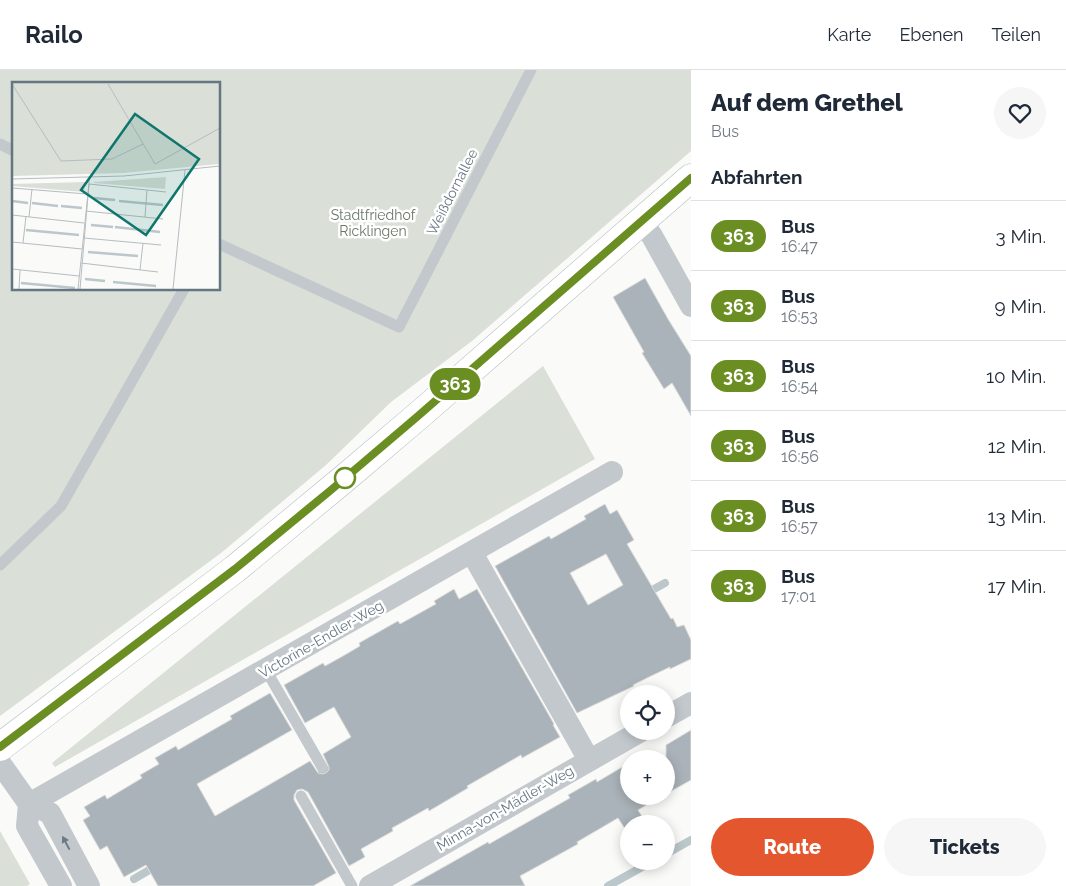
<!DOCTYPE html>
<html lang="de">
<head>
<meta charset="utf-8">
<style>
  :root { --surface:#fff; --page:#f6f6f7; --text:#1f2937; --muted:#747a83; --line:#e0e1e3; --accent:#e4572e }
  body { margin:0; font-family:Raleway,sans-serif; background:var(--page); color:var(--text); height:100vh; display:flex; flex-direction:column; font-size:19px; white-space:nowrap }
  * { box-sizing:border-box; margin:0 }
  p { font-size:16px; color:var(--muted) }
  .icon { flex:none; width:28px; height:28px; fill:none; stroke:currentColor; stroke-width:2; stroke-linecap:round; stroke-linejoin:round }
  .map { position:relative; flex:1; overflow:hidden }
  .sheet { display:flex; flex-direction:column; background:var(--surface); width:375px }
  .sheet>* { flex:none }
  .badge { padding:0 10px; border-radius:16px; font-size:18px; line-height:32px }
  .fabs { position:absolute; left:620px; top:615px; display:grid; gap:10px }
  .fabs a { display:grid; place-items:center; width:55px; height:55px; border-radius:50%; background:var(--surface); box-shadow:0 2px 12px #0003; font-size:25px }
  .map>.badge { position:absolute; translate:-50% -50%; box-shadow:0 0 0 2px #fff }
  h2 { padding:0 20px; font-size:19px; line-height:45px }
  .round { display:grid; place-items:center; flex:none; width:52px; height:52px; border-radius:26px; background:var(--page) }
  .headline { display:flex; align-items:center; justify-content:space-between; height:85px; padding:0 20px }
  h1 { font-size:24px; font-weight:800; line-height:38px }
  .primary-button { display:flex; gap:10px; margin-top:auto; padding:10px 20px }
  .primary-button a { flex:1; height:58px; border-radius:30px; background:var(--accent); color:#fff; font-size:20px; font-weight:800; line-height:58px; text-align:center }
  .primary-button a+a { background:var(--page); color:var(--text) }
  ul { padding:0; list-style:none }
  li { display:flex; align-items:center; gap:15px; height:70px; padding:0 20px; border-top:1px solid var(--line) }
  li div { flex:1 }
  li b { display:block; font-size:19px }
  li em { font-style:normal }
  li .badge { min-width:55px; font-weight:700; text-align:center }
  header { display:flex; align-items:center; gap:30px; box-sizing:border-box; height:70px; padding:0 25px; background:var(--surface); border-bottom:1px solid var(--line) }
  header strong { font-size:24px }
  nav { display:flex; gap:28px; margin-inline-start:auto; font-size:18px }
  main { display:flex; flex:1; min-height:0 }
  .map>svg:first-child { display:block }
</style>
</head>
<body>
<header>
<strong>Railo</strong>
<nav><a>Karte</a><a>Ebenen</a><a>Teilen</a></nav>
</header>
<main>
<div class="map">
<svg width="691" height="816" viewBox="0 0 691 816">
  <rect width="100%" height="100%" fill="#fafaf8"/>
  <g fill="#dadfd7" fill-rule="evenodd">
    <path d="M0 0H691V81L472 271 391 332 326 395 221 483 0 646ZM14 14H219V219H14Z"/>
    <polygon points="543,296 595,389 55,697 52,693"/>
    <polygon points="0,761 30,814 27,816 0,816"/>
  </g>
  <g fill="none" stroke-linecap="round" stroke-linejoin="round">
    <g stroke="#bbc7cb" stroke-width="8">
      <polyline points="645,524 665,513"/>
      <polyline points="315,708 337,695"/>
      <polyline points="666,784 691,770"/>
      <polyline points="134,809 156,796"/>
      <polyline points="608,816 653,791"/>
    </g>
  </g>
  <g fill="#aab3b9" stroke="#dcdcda" fill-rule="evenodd">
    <polygon points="645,208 668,249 691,286 691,346 672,313 664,319 642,283 644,282 613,227"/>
    <path d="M605 434 610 444 617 440 634 470 627 474 671 549 673 548 677 557 684 555 691 570V589L670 599V597L651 606 633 615 634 616 577 643 495 496 549 466 551 469 586 449 584 446ZM606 484 623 515 588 535 570 503Z"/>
    <polygon points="454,519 459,529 477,519 554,654 553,655 560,667 522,688 521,685 467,716 468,718 429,741 428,738 392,758 393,761 361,779 365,787 349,796 308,722 302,719 297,720 294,725 294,730 336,803 313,816 158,816 146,795 124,807 107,776 100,780 83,750 90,746 84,737 105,725 107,729 142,708 140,705 159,694 155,688 176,676 178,680 232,649 230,646 270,623 292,660 197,714 215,746 310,691 318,703 322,704 326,703 329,700 329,697 323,684 351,667 334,637 305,653 284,615 323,593 325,596 343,586 360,576 359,573 398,551 400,554 436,534 434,531"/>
    <polygon points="691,660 691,710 666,724 666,675"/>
    <polygon points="629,693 629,726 662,726 638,740 645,751 641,754 629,754 629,761 627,762 618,748 577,772 578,774 520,806 525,816 410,816 488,772 489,774 570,728 568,725 596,709 597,712"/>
  </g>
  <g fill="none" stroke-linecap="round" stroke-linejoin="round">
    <defs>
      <polyline id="secondary" points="0,677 235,499 345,408 418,346 691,108"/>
    </defs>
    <use href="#secondary" stroke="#b3babf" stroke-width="29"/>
    <g stroke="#c3c8cc" stroke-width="11">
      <polyline points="0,74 14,81"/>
      <polyline points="219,174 399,257 531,0"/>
      <polyline points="0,495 61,436 184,219"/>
      <polyline points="266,600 322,697"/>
      <polyline points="301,726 352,816"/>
    </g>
    <g stroke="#c3c8cc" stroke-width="22">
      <polyline points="641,151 652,166 691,236"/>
      <polyline points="472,483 589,690"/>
      <polyline points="666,647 691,633"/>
      <polyline points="0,693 29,734 612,402"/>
      <polyline points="61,816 27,756 29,734 50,743 89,816"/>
      <polyline points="370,816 641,661"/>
    </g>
    <use href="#secondary" stroke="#fff" stroke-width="28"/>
  </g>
  <defs><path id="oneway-solid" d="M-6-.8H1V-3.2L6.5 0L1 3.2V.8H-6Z" transform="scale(1.25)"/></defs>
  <use fill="#6a7a87" href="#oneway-solid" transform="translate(66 773) rotate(-118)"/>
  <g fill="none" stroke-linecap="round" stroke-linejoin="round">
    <defs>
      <polyline id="line" points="0,677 235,499 331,420 418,346 691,108"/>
    </defs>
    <use href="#line" stroke="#fff" stroke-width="11"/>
    <use href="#line" stroke="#6b8e23" stroke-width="8"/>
  </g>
  <circle fill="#fff" stroke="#6b8e23" stroke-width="2.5" cx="345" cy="408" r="10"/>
  <g text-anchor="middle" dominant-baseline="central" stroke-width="5" stroke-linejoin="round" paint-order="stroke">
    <g font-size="14" fill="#657683" stroke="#fff">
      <text transform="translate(452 122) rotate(-63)">Weißdornallee</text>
      <text transform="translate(321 569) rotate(-30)">Victorine-Endler-Weg</text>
      <text transform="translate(505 738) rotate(-30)">Minna-von-Mädler-Weg</text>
    </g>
    <g font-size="14" fill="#687a64" stroke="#fff">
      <text x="373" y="145">Stadtfriedhof<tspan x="373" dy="16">Ricklingen</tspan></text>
    </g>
  </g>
  <g transform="translate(12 12)">
    <rect width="208" height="208" fill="#fafaf8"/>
    <path d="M0 0H207V82L112 91 0 94ZM154 95 153 107 82 101V100ZM73 100 72 110 0 104V102Z" fill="#dadfd7"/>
    <path fill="none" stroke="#bbc7cb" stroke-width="2.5" d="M82 116 103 118M0 119 16 121M107 119 151 123M20 121 46 124M49 124 70 126M79 143 101 145M103 145 148 150M14 148 67 153M76 170 126 174M73 197 93 199M101 200 144 204M9 201 63 206"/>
    <path fill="none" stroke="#b5bdc2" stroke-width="1" d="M0 2 49 79 100 77 131 62M96 2 143 82 208 46M77 95V102L154 110M0 97 112 94 208 84M0 106 75 112M74 129 151 137M0 133 72 141M17 135 20 107M133 135 135 108M72 156 149 163M0 160 70 167M11 161 14 134M69 181 146 190M0 187 67 194M128 188 131 161M7 207 8 188M66 207 77 102 68 207M161 207 173 88"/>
    <path fill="#0f766e" fill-opacity="0.15" stroke="#0f766e" stroke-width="2.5" d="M123 32 187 77 134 153 69 108Z"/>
    <rect width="208" height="208" fill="none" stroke="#657683" stroke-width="2.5"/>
  </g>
</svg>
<div class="fabs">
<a><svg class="icon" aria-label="locate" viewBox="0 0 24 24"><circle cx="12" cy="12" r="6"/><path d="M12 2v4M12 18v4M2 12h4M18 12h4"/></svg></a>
<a>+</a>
<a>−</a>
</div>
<b class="badge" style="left:455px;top:314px;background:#6b8e23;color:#fff">363</b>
</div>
<section class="sheet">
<div class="headline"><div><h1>Auf dem Grethel</h1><p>Bus</p></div><a class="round"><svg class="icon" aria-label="heart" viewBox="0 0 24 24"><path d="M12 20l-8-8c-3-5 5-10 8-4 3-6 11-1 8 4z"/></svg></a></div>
<h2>Abfahrten</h2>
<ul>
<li><span class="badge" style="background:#6b8e23;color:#fff">363</span><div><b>Bus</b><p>16:47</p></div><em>3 Min.</em></li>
<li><span class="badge" style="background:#6b8e23;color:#fff">363</span><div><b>Bus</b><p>16:53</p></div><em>9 Min.</em></li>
<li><span class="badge" style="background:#6b8e23;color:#fff">363</span><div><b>Bus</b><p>16:54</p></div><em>10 Min.</em></li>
<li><span class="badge" style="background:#6b8e23;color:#fff">363</span><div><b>Bus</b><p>16:56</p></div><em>12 Min.</em></li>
<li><span class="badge" style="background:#6b8e23;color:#fff">363</span><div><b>Bus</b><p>16:57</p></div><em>13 Min.</em></li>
<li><span class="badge" style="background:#6b8e23;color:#fff">363</span><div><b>Bus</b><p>17:01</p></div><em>17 Min.</em></li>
</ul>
<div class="primary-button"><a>Route</a><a>Tickets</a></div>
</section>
</main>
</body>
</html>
